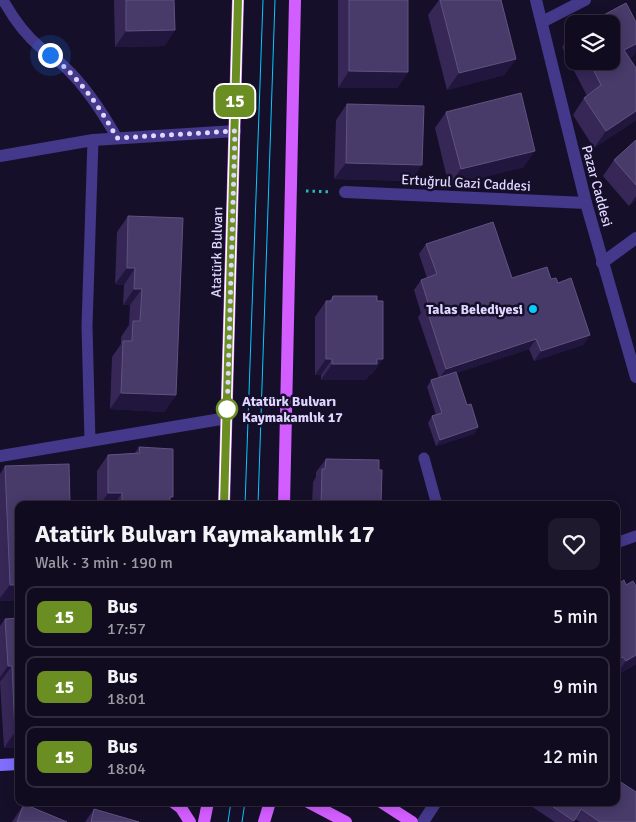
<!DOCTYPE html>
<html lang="en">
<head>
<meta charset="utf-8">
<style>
  :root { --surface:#100b1f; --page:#1e192c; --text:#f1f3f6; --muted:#9c9ba4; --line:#302b3d }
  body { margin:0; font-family:Signika,sans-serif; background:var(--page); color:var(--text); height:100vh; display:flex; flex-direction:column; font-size:19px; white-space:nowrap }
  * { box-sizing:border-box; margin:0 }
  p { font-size:16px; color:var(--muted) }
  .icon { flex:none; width:28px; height:28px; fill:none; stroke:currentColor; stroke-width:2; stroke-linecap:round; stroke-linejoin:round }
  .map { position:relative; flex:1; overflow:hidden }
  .details { position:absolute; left:15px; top:501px; width:605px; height:305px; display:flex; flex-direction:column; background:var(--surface); border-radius:10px; box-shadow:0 2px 12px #0003,0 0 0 1px var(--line) }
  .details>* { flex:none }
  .badge { padding:0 10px; border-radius:8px; font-size:18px; line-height:32px }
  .buttons { position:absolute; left:565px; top:15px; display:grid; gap:10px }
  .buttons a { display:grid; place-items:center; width:55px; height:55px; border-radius:10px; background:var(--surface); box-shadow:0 2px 12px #0003,0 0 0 1px var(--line); font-size:25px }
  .you { position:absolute; width:25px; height:25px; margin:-12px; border:4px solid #fff; border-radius:50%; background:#1a73e8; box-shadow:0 0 0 8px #1a73e833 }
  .map>.badge { position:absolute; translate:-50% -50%; box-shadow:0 0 0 2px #fff }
  .round { display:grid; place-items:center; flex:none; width:52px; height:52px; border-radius:10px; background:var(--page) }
  .head { display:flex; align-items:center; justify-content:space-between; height:85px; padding:0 20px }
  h1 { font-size:24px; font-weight:700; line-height:38px }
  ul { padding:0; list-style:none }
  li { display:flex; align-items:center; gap:15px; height:62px; margin:0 10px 8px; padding:0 10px; border:2px solid var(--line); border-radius:10px }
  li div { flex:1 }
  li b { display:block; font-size:19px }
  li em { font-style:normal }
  li .badge { min-width:55px; font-weight:700; text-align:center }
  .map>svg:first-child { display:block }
</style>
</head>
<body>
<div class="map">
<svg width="636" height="822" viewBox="0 0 636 822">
  <rect width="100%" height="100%" fill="#160f29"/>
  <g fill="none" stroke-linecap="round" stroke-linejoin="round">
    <polyline stroke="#2ab8bf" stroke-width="3" stroke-dasharray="2.5 4" stroke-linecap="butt" points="306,191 332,192"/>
    <g stroke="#44388a" stroke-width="11">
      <path d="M3 0C13 18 25 35 41 48 49 55 58 60 65 67 86 87 103 113 117 138"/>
      <polyline points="90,441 87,326 93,140"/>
      <polyline points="424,458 437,505"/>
      <polyline points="616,543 636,536"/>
    </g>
    <g stroke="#44388a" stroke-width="12">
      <polyline points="536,0 586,203 636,377"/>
      <polyline points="542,22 585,0"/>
      <polyline points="0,156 93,140 235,131"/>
      <polyline points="345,192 586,203"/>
      <polyline points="602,263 636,238"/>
      <polyline points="0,456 227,418"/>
      <polyline points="423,822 436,802"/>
    </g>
    <polyline stroke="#806eff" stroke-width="12" points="0,765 19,764"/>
    <g stroke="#d35eff" stroke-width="12">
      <polyline points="224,505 238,0"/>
      <polyline points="284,505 295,0"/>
      <polyline points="173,802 181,808 190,822"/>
      <polyline points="308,802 346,822"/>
      <polyline points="381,802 412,822"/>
      <polyline points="204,822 208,802"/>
      <polyline points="264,822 270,802"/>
    </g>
    <g stroke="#03cbff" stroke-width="1">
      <polyline points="245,505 263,0"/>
      <polyline points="258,505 275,0"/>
      <polyline points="228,822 231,802"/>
      <polyline points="242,822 245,802"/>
    </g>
  </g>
  <g fill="#362757">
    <polygon points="114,0 174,0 175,30 164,46 115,47"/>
    <polygon points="338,0 408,0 408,72 397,88 338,88"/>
    <polygon points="439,0 501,0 516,59 504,75 447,90 428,15"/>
    <polygon points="573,31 574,31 574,61 611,61 634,56 629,58 636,68 636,120 594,148 573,115 584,98 587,96 562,47"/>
    <polygon points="347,104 411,181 334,179 336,120"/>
    <polygon points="446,112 524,167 449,186 435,128"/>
    <polygon points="636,140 636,200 629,206 603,176 614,160"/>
    <polygon points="128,216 176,395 164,412 110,409 112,357 121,344 121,337 129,325 130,305 123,305 124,285 115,284 117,232"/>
    <polygon points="426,244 512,278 551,279 558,283 590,335 583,345 534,361 529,349 456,373 467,405 478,427 474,434 436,446 428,423 432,416 436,415 427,387 431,380 439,378 418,317 421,313 414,290 421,280 427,278 419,254"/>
    <polygon points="333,296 377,301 383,359 371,375 369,375 366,380 321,380 321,375 315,375 315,317 326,301 329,301"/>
    <polygon points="139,447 170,503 170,505 97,505 97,471 108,455 135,453"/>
    <polygon points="326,459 379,470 381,505 312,505 313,482 316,477 316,472"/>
    <polygon points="5,466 19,505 19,600 0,601 0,474"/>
    <polygon points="616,585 636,664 616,676"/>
    <polygon points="19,618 19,747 4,748 0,682 0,626 5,619"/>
    <polygon points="525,802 616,802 636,822 580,822 575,819 573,822 555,822"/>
    <polygon points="24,804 67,822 12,822"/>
    <polygon points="94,809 139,822 85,822"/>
  </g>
  <g fill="#21163d">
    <polygon points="175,30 164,46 115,47 126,31"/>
    <polygon points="636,44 636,52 634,56 613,66 624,50"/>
    <polygon points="516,59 504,75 447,90 459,73"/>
    <polygon points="349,71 408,72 397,88 338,88"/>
    <polygon points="636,111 636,120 594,148 606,131"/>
    <polygon points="535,151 524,167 449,186 461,169"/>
    <polygon points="346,163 422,165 411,181 334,179"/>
    <polygon points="636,196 636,200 629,206"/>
    <polygon points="127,268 135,268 124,285 115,284"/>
    <polygon points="134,289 142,289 130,305 123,305"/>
    <polygon points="590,335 583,345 534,361 541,351"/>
    <polygon points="536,339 529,349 439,379 446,369"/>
    <polygon points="326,359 332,359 321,375 315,375"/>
    <polygon points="377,359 383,359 371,375 369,375 366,380 321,380 332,364"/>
    <polygon points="121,393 176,395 164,412 110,409"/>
    <polygon points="478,427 474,434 436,446 440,440"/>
    <polygon points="108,493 122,493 114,505 100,505"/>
    <polygon points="10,585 19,585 19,600 0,601 0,598"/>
    <polygon points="636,655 636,664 616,676 616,675 626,661"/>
    <polygon points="623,657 616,667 616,662"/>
    <polygon points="8,666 12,666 0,682 0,677"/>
    <polygon points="15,732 19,732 19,747 4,748"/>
  </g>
  <g fill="#483a69" stroke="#605380">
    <polygon points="126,0 174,0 175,30 126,31"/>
    <polygon points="349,0 408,0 408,72 349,71"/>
    <polygon points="440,0 501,0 516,59 459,73"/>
    <polygon points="626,3 636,22 636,44 624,50 636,68 636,111 606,131 584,98 601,85 589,61 611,61 611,24 587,24"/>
    <polygon points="521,93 535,151 461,169 446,112"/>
    <polygon points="347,104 424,106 422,165 346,163"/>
    <polygon points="636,140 636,185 614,160"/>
    <polygon points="128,216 183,218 176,395 121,393 123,341 132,341 133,321 140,321 142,289 134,289 135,268 127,268"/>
    <polygon points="493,222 512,278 547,267 551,279 556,278 558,283 571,278 590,335 541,351 536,339 446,369 426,307 429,306 421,280 437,274 426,244"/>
    <polygon points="333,296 377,296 377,301 383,301 383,359 377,359 377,364 332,364 332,359 326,359 326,301 332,301"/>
    <polygon points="456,372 467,405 471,404 478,427 440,440 432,416 442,413 431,380"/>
    <polygon points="139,447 173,449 173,497 170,497 170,505 122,505 122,493 108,493 108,455 140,453"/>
    <polygon points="326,459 379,460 379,470 382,470 381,505 321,505 322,469 325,469"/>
    <polygon points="69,464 70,505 19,505 19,585 10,585 5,466"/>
    <polygon points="624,580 626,585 633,581 636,586 636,655 626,661 623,657 617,660 616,659 616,585"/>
    <polygon points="19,618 19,732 15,732 12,666 8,666 5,619"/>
    <polygon points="616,779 636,792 636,822 600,822 581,809 574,821 546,802 616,802"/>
    <polygon points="24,804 67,822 17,822"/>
    <polygon points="94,809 139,822 91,822"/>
  </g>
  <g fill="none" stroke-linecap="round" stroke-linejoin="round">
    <defs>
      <polyline id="line" points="224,505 238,0"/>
    </defs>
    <use href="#line" stroke="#fff" stroke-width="11"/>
    <use href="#line" stroke="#6b8e23" stroke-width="8"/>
    <path stroke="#dfd7ff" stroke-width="5" stroke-dasharray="0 9" d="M50 55C79 77 100 107 117 138L235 131 227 418V409"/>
  </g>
  <circle fill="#03cbff" stroke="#160f29" stroke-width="2" cx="533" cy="309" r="5"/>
  <circle fill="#fff" stroke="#6b8e23" stroke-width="2.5" cx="227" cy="409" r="10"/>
  <g text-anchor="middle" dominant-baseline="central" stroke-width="5" stroke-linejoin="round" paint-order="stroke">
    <g font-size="14" fill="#dfd7ff" stroke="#160f29">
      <text transform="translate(466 183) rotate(3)">Ertuğrul Gazi Caddesi</text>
      <text transform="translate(597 186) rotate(75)">Pazar Caddesi</text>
      <text transform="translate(217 252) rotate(-89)">Atatürk Bulvarı</text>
    </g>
    <g font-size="14" font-weight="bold" fill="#dfd7ff" stroke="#160f29" text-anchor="end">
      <text x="523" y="309">Talas Belediyesi</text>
    </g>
    <g font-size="14" font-weight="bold" fill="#dfd7ff" stroke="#160f29" text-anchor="start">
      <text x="242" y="401">Atatürk Bulvarı<tspan x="242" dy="16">Kaymakamlık 17</tspan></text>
    </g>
  </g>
</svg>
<div class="buttons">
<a><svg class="icon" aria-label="layers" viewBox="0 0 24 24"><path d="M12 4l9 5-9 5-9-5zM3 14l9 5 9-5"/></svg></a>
</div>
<div class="you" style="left:50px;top:55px"></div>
<b class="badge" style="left:235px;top:101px;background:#6b8e23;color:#fff">15</b>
<section class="details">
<div class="head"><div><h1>Atatürk Bulvarı Kaymakamlık 17</h1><p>Walk · 3 min · 190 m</p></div><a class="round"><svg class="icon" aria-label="heart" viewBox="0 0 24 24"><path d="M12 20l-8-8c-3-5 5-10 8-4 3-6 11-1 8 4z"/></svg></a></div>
<ul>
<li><span class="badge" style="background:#6b8e23;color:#fff">15</span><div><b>Bus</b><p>17:57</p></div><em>5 min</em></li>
<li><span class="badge" style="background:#6b8e23;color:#fff">15</span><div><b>Bus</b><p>18:01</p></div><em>9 min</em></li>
<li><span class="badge" style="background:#6b8e23;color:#fff">15</span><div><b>Bus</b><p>18:04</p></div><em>12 min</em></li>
</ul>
</section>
</div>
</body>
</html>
